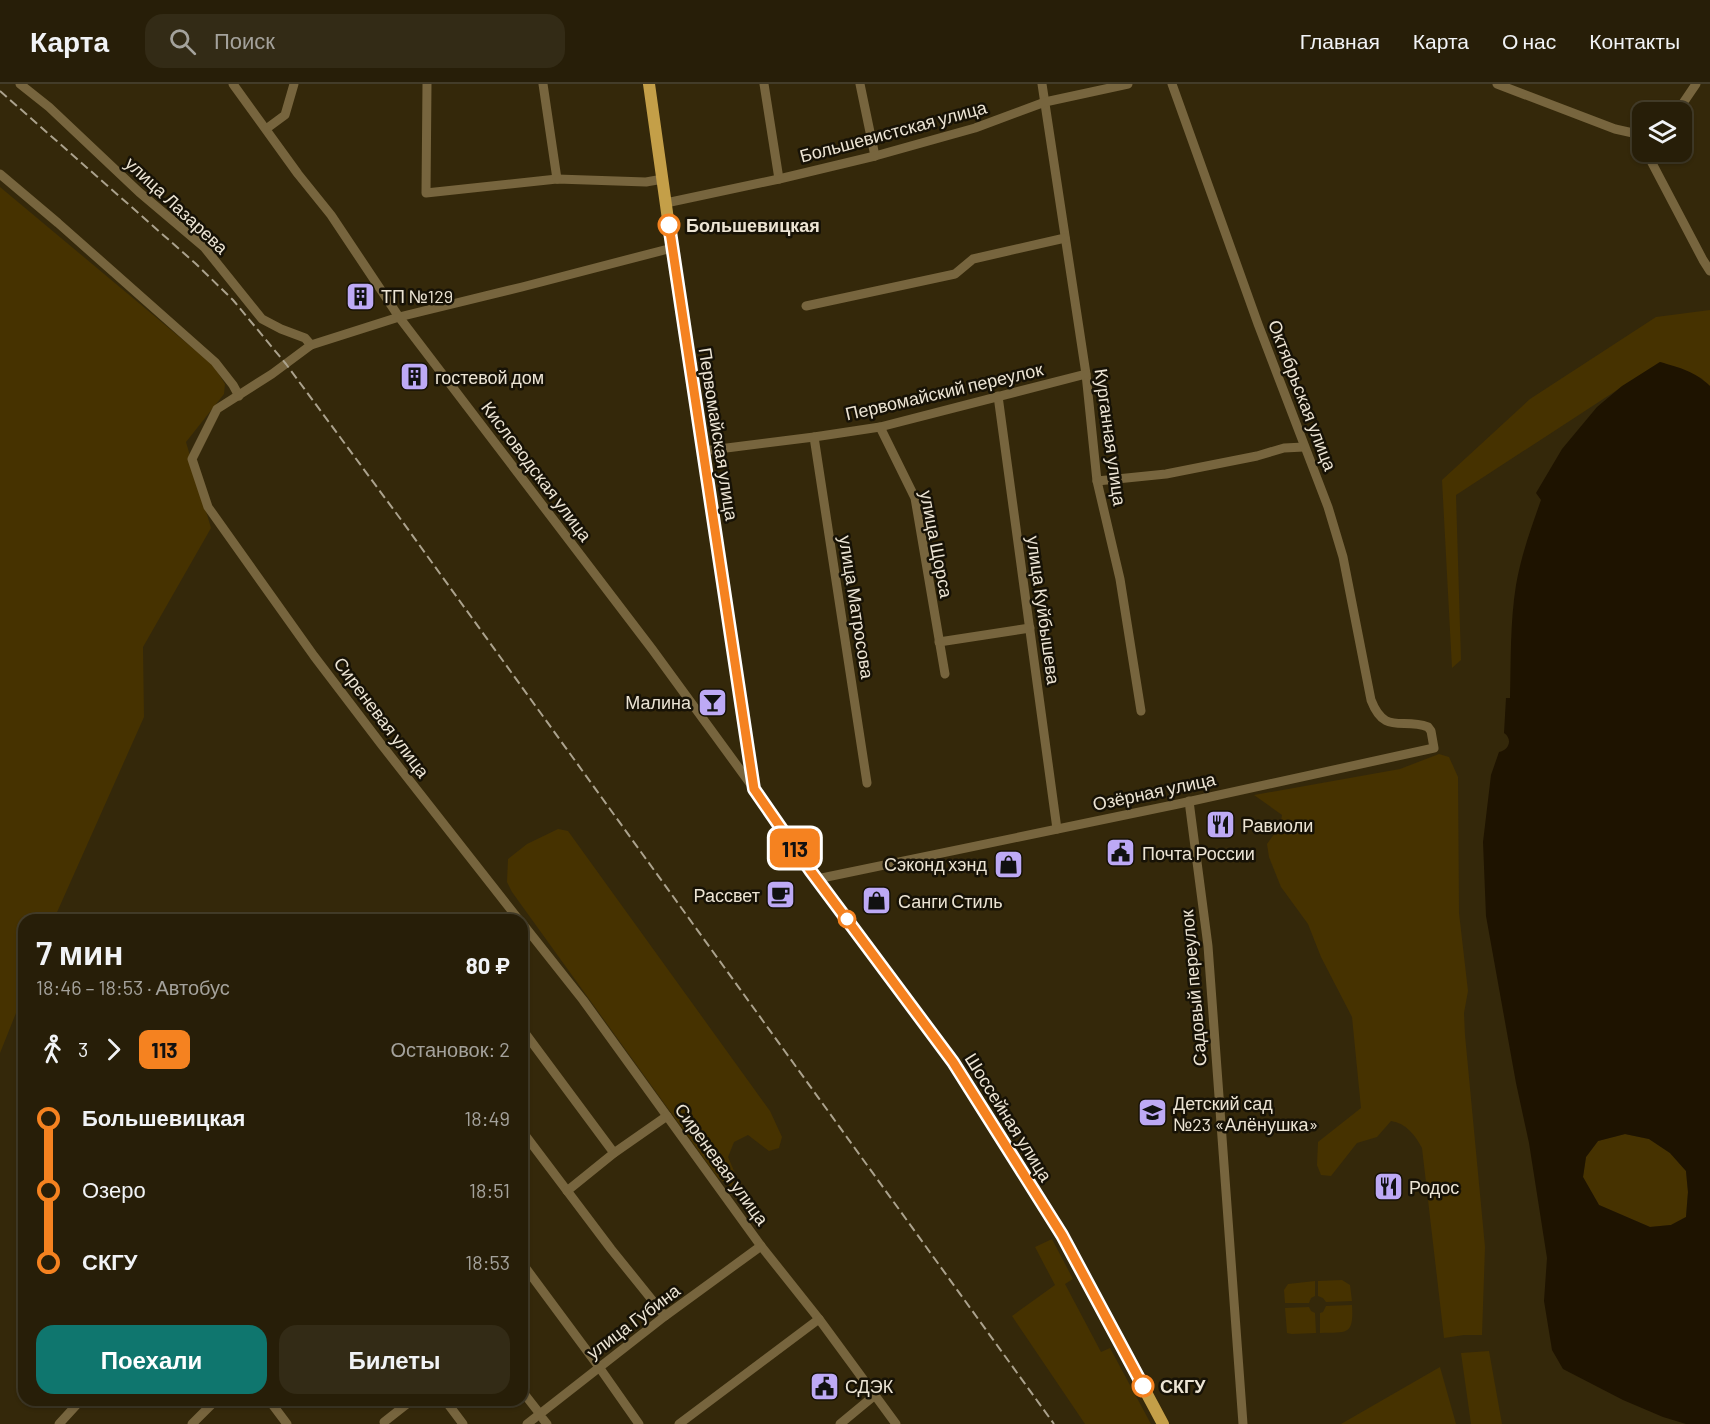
<!DOCTYPE html>
<html lang="ru">
<head>
<meta charset="utf-8">
<style>
  :root { --surface:#271e08; --page:#332b16; --text:#f1f3f6; --muted:#a4a29c; --line:#433c29; --accent:#0f766e }
  body { margin:0; font-family:Barlow,sans-serif; background:var(--page); color:var(--text); height:100vh; display:flex; flex-direction:column; font-size:22px; white-space:nowrap }
  * { box-sizing:border-box; margin:0 }
  p { font-size:20px; color:var(--muted) }
  .icon { flex:none; width:33px; height:33px; fill:none; stroke:currentColor; stroke-width:2; stroke-linecap:round; stroke-linejoin:round }
  .map { position:relative; flex:1; overflow:hidden }
  .details { position:absolute; left:18px; top:830px; width:510px; height:492px; display:flex; flex-direction:column; background:var(--surface); border-radius:18px; box-shadow:0 2px 4px #0004,0 0 0 2px var(--line) }
  .details>* { flex:none }
  .badge { padding:0 12px; border-radius:9px; font-size:21px; line-height:39px }
  .controls { position:absolute; left:1632px; top:18px; display:grid; gap:12px }
  .controls a { display:grid; place-items:center; width:60px; height:60px; border-radius:12px; background:var(--surface); box-shadow:0 2px 4px #0004,0 0 0 2px var(--line); font-size:30px }
  .map>.badge { position:absolute; translate:-50% -50%; box-shadow:0 0 0 3px #fff }
  .legs { display:flex; align-items:center; gap:9px; height:66px; padding:0 18px; font-size:20px }
  .legs p { margin-inline-start:auto }
  .overview { display:flex; align-items:center; justify-content:space-between; height:102px; padding:0 18px }
  h1 { font-size:33px; font-weight:600; line-height:45px }
  .button { display:flex; gap:12px; margin-top:auto; padding:12px 18px }
  .button a { flex:1; height:69px; border-radius:18px; background:var(--accent); color:#fff; font-size:24px; font-weight:600; line-height:69px; text-align:center }
  .button a+a { background:var(--page); color:var(--text) }
  ul { padding:0 18px; list-style:none }
  li { display:flex; align-items:center; gap:21px; height:72px; font-size:22px }
  li i { display:grid; place-items:center; width:9px; height:100%; margin:0 8px; background:currentColor }
  li i::after { content:''; width:15px; height:15px; margin:-8px; border:4px solid; border-radius:50%; background:var(--surface) }
  li p { margin-inline-start:auto }
  li:first-child i { background:linear-gradient(#0000 50%,currentColor 0) }
  li:last-child i { background:linear-gradient(currentColor 50%,#0000 0) }
  header { display:flex; align-items:center; gap:36px; box-sizing:border-box; height:84px; padding:0 30px; background:var(--surface); border-bottom:2px solid var(--line) }
  header strong { font-size:28px }
  nav { display:flex; gap:33px; margin-inline-start:auto; font-size:21px }
  .search { width:420px; height:54px; background:var(--page); display:flex; align-items:center; gap:15px; box-sizing:border-box; padding:0 21px; border-radius:18px; color:var(--muted); font-size:22px }
  .map>svg:first-child { display:block }
</style>
</head>
<body>
<header>
<strong>Карта</strong>
<div class="search"><svg class="icon" aria-label="search" viewBox="0 0 24 24"><circle cx="10" cy="10" r="6"/><path d="M15 15l6 6"/></svg>Поиск</div>
<nav><a>Главная</a><a>Карта</a><a>О нас</a><a>Контакты</a></nav>
</header>
<div class="map">
<svg width="1710" height="1340" viewBox="0 0 1710 1340">
  <rect width="100%" height="100%" fill="#34280a"/>
  <g fill="#463200">
    <polygon points="0,103 213,281 225,300 224,310 186,358 211,444 143,563 144,633 54,835 24,836 24,909 0,969"/>
    <polygon points="1710,226 1710,302 1701,294 1660,278 1456,411 1461,576 1452,584 1442,396 1530,315 1656,233"/>
    <path d="M1439 670 1449 673 1458 693 1459 829 1468 907 1464 929 1465 951 1485 1163 1482 1251H1464L1444 1254 1422 1064C1415 1051 1406 1039 1391 1037L1377 1053 1357 1059 1331 1092 1321 1091 1317 1081 1318 1058 1361 1024 1352 933 1321 873 1308 840 1281 803 1269 773 1267 760 1280 742 1282 731 1254 711 1400 685Z"/>
    <polygon points="558,745 568,747 770,1027 782,1053 779,1064 769,1067 748,1051 734,1058 728,1073 737,1094 732,1103 718,1094 512,808 507,798 508,775 527,760"/>
    <polygon points="1625,1050 1649,1055 1670,1069 1686,1087 1688,1108 1686,1133 1671,1141 1650,1143 1599,1121 1583,1093 1586,1073 1598,1057"/>
    <polygon points="1052,1155 1073,1195 1065,1200 1101,1268 1110,1264 1151,1340 1085,1340 1012,1232 1055,1201 1035,1163"/>
    <polygon points="1342,1196 1350,1201 1352,1217 1326,1218 1323,1214 1318,1212 1318,1197"/>
    <polygon points="1315,1197 1315,1212 1311,1214 1309,1219 1285,1219 1284,1206 1288,1200"/>
    <path d="M1352 1221C1354 1252 1347 1248 1320 1249V1229L1323 1228 1326 1222Z"/>
    <polygon points="1309,1223 1311,1227 1315,1229 1316,1249 1292,1250 1287,1249 1285,1224"/>
    <polygon points="1489,1267 1502,1340 1471,1340 1461,1269"/>
    <polygon points="1440,1283 1456,1340 1341,1340"/>
  </g>
  <path fill="#1e1300" fill-rule="evenodd" d="M1660 278C1681 284 1694 287 1710 302V1340H1686L1663 1333 1623 1316 1563 1285 1552 1266 1544 1217 1547 1174 1529 1059 1516 999 1486 832 1483 758 1491 691 1499 668C1509 666 1513 655 1504 649L1506 614H1510C1511 576 1510 538 1516 501 1521 472 1531 444 1541 416L1536 409 1562 365 1597 323 1622 302ZM1625 1050 1649 1055 1670 1069 1686 1087 1688 1108 1686 1133 1671 1141 1650 1143 1599 1121 1583 1093 1586 1073 1598 1057Z"/>
  <g fill="none" stroke-linecap="round" stroke-linejoin="round">
    <g stroke="#77653e" stroke-width="9">
      <polyline points="20,0 49,23 139,108 204,163 262,235 281,245 305,254 311,261"/>
      <polyline points="233,0 298,90 331,131 399,233 652,565 752,702"/>
      <polyline points="427,0 426,109 557,95 646,98 663,95"/>
      <polyline points="543,0 557,95"/>
      <polyline points="764,0 779,95"/>
      <polyline points="860,0 875,72"/>
      <polyline points="1042,0 1086,290 1097,397 1120,495 1141,627"/>
      <polyline points="1497,0 1615,45 1642,51"/>
      <polyline points="1677,28 1696,0"/>
      <polyline points="266,45 285,31 294,0"/>
      <polyline points="1650,68 1652,79 1703,176 1710,187"/>
      <polyline points="0,90 58,139 215,278 233,301 239,312"/>
      <polyline points="666,119 779,95 875,72 975,44 1045,18 1128,0"/>
      <polyline points="806,222 955,190 973,175 1065,154"/>
      <polyline points="998,312 1057,745"/>
      <polyline points="880,343 915,414 945,590"/>
      <polyline points="814,353 867,699"/>
      <polyline points="703,367 814,353 880,343 1086,290"/>
      <polyline points="1097,397 1166,390 1257,372 1284,364 1304,363"/>
      <polyline points="939,558 1030,544"/>
      <polyline points="1189,717 1208,862 1243,1340"/>
      <path d="M817 795 1178 720 1434 664 1431 647 1428 643C1402 633 1385 652 1371 616L1343 473 1328 423 1258 240 1172 0"/>
      <polyline points="519,836 381,660 314,572 208,423 192,375 217,325 272,290 311,261 399,233 522,203 672,164"/>
      <polyline points="522,839 583,916 761,1162 819,1235 896,1340"/>
      <polyline points="522,945 614,1069"/>
      <polyline points="522,1047 611,1165 665,1232"/>
      <polyline points="567,1107 614,1069 667,1032"/>
      <polyline points="522,1179 599,1283 639,1340"/>
      <polyline points="522,1307 540,1330"/>
      <polyline points="269,1316 287,1340"/>
      <polyline points="445,1316 463,1340"/>
      <polyline points="543,1335 547,1340"/>
      <polyline points="384,1338 412,1316"/>
      <polyline points="59,1340 81,1316"/>
      <polyline points="192,1340 216,1316"/>
      <polyline points="527,1340 665,1232 761,1162"/>
      <polyline points="679,1340 819,1235"/>
      <polyline points="840,1340 875,1311"/>
    </g>
    <polyline stroke="#c49f48" stroke-width="12" points="649,0 672,164 754,705 810,786 953,978 1062,1151 1163,1340"/>
    <polyline stroke="#aba28d" stroke-width="2" stroke-dasharray="9 4.5" stroke-linecap="butt" points="0,7 195,179 233,216 286,280 402,437 1054,1340"/>
  </g>
  <g fill="none" stroke-linecap="round" stroke-linejoin="round">
    <defs>
      <polyline id="line-1" points="669,141 754,705 810,786 953,978 1062,1151 1143,1302"/>
    </defs>
    <use href="#line-1" stroke="#fff" stroke-width="14"/>
    <use href="#line-1" stroke="#f58220" stroke-width="9"/>
  </g>
  <defs>
    <symbol id="building-square" viewBox="-11 -11 22 22"><rect x="-9" y="-9" width="18" height="18" rx="4" fill="#bda9f5" stroke="#171206"/><path d="M-4-6H4V6H1V3H-1V6H-4ZM-2.5-4.3h1.7v1.8h-1.7ZM.8-4.3h1.7v1.8H.8ZM-2.5-1h1.7V.8h-1.7ZM.8-1h1.7V.8H.8Z" fill="#111"/></symbol>
    <symbol id="bar-square" viewBox="-11 -11 22 22"><rect x="-9" y="-9" width="18" height="18" rx="4" fill="#bda9f5" stroke="#171206"/><path d="M-6-5H6L.8 .8V4.5H3.5V6h-7V4.5H-.8V.8Z" fill="#111"/></symbol>
    <symbol id="restaurant-square" viewBox="-11 -11 22 22"><rect x="-9" y="-9" width="18" height="18" rx="4" fill="#bda9f5" stroke="#171206"/><path d="M-5-6h1v4h1v-4h1v4h1v-4h1v5L-1.5 .5V6h-2V.5L-5-1ZM5-6V6H3V1.5H1.5Q1.5-4 5-6Z" fill="#111"/></symbol>
    <symbol id="civic-square" viewBox="-11 -11 22 22"><rect x="-9" y="-9" width="18" height="18" rx="4" fill="#bda9f5" stroke="#171206"/><path d="M-.6-6.5H3V-4.5H.6V-3L4-1V1h2V6H-6V1h2V-1L-.6-3ZM-1.2 2.5V6h2.4V2.5Z" fill="#111"/></symbol>
    <symbol id="shop-square" viewBox="-11 -11 22 22"><rect x="-9" y="-9" width="18" height="18" rx="4" fill="#bda9f5" stroke="#171206"/><path d="M-5-2.5h2.3a2.7 3.5 0 0 1 5.4 0H5L5.5 6h-11ZM-1.5-2.5h3a1.5 2.3 0 0 0-3 0Z" fill="#111"/></symbol>
    <symbol id="cafe-square" viewBox="-11 -11 22 22"><rect x="-9" y="-9" width="18" height="18" rx="4" fill="#bda9f5" stroke="#171206"/><path d="M-5.5-4.5H6V0H3Q3 3.5 0 3.5H-2.5Q-5.5 3.5-5.5 0ZM3-3.2v2h1.7v-2ZM-6 4.5H4V6H-6Z" fill="#111"/></symbol>
    <symbol id="school-square" viewBox="-11 -11 22 22"><rect x="-9" y="-9" width="18" height="18" rx="4" fill="#bda9f5" stroke="#171206"/><path d="M0-5L7-2L0 1L-7-2ZM-4 1L0 2.5L4 1V4Q0 6-4 4Z" fill="#111"/></symbol>
  </defs>
  <g fill-rule="evenodd">
    <use href="#building-square" x="344" y="196" width="33" height="33"/>
    <use href="#building-square" x="398" y="276" width="33" height="33"/>
    <use href="#bar-square" x="696" y="602" width="33" height="33"/>
    <use href="#restaurant-square" x="1204" y="724" width="33" height="33"/>
    <use href="#civic-square" x="1104" y="752" width="33" height="33"/>
    <use href="#shop-square" x="992" y="764" width="33" height="33"/>
    <use href="#cafe-square" x="764" y="794" width="33" height="33"/>
    <use href="#shop-square" x="860" y="800" width="33" height="33"/>
    <use href="#school-square" x="1136" y="1012" width="33" height="33"/>
    <use href="#restaurant-square" x="1372" y="1086" width="33" height="33"/>
    <use href="#civic-square" x="808" y="1286" width="33" height="33"/>
  </g>
  <g fill="#fff" stroke="#f58220" stroke-width="3">
    <circle cx="669" cy="141" r="10"/>
    <circle cx="847" cy="835" r="8"/>
    <circle cx="1143" cy="1302" r="10"/>
  </g>
  <g text-anchor="middle" dominant-baseline="central" stroke-width="5" stroke-linejoin="round" paint-order="stroke">
    <g font-size="18" fill="#ece4d4" stroke="#171206">
      <text transform="translate(893 47) rotate(-15)">Большевистская улица</text>
      <text transform="translate(177 121) rotate(43)">улица Лазарева</text>
      <text transform="translate(944 307) rotate(-13)">Первомайский переулок</text>
      <text transform="translate(1303 311) rotate(69)">Октябрьская улица</text>
      <text transform="translate(719 350) rotate(81)">Первомайская улица</text>
      <text transform="translate(1111 353) rotate(82)">Курганная улица</text>
      <text transform="translate(537 387) rotate(53)">Кисловодская улица</text>
      <text transform="translate(937 460) rotate(79)">улица Щорса</text>
      <text transform="translate(857 523) rotate(81)">улица Матросова</text>
      <text transform="translate(1044 526) rotate(82)">улица Куйбышева</text>
      <text transform="translate(382 633) rotate(53)">Сиреневая улица</text>
      <text transform="translate(1154 707) rotate(-12)">Озёрная улица</text>
      <text transform="translate(1193 904) rotate(-95)">Садовый переулок</text>
      <text transform="translate(1009 1033) rotate(58)">Шоссейная улица</text>
      <text transform="translate(722 1080) rotate(54)">Сиреневая улица</text>
      <text transform="translate(633 1237) rotate(-37)">улица Губина</text>
    </g>
    <g font-size="18" font-weight="bold" fill="#ece4d4" stroke="#171206" text-anchor="start">
      <text x="686" y="141">Большевицкая</text>
      <text x="1160" y="1302">СКГУ</text>
    </g>
    <g font-size="18" fill="#ece4d4" stroke="#171206" text-anchor="start">
      <text x="381" y="212">ТП №129</text>
      <text x="435" y="293">гостевой дом</text>
      <text x="691" y="618" text-anchor="end">Малина</text>
      <text x="1242" y="741">Равиоли</text>
      <text x="1142" y="769">Почта России</text>
      <text x="987" y="780" text-anchor="end">Сэконд хэнд</text>
      <text x="760" y="811" text-anchor="end">Рассвет</text>
      <text x="898" y="817">Санги Стиль</text>
      <text x="1173" y="1019">Детский сад<tspan x="1173" dy="21">№23 «Алёнушка»</tspan></text>
      <text x="1409" y="1103">Родос</text>
      <text x="845" y="1302">СДЭК</text>
    </g>
  </g>
</svg>
<div class="controls">
<a><svg class="icon" aria-label="layers" viewBox="0 0 24 24"><path d="M12 4l9 5-9 5-9-5zM3 14l9 5 9-5"/></svg></a>
</div>
<b class="badge" style="left:795px;top:764px;background:#f58220;color:#111">113</b>
<section class="details">
<div class="overview"><div><h1>7 мин</h1><p>18:46 – 18:53 · Автобус</p></div><b>80 ₽</b></div>
<div class="legs"><svg class="icon" aria-label="walk" viewBox="0 0 24 24"><circle cx="13" cy="4" r="2"/><path d="M13 8l-2 6 4 7M11 14l-3 7M7 12l3-4h3l4 4"/></svg>3<svg class="icon" aria-label="forward" viewBox="0 0 24 24"><path d="M9 5l7 7-7 7"/></svg><b class="badge" style="background:#f58220;color:#111">113</b><p>Остановок: 2</p></div>
<ul>
<li><i style="color:#f58220"></i><b>Большевицкая</b><p>18:49</p></li>
<li><i style="color:#f58220"></i><span>Озеро</span><p>18:51</p></li>
<li><i style="color:#f58220"></i><b>СКГУ</b><p>18:53</p></li>
</ul>
<div class="button"><a>Поехали</a><a>Билеты</a></div>
</section>
</div>
</body>
</html>
